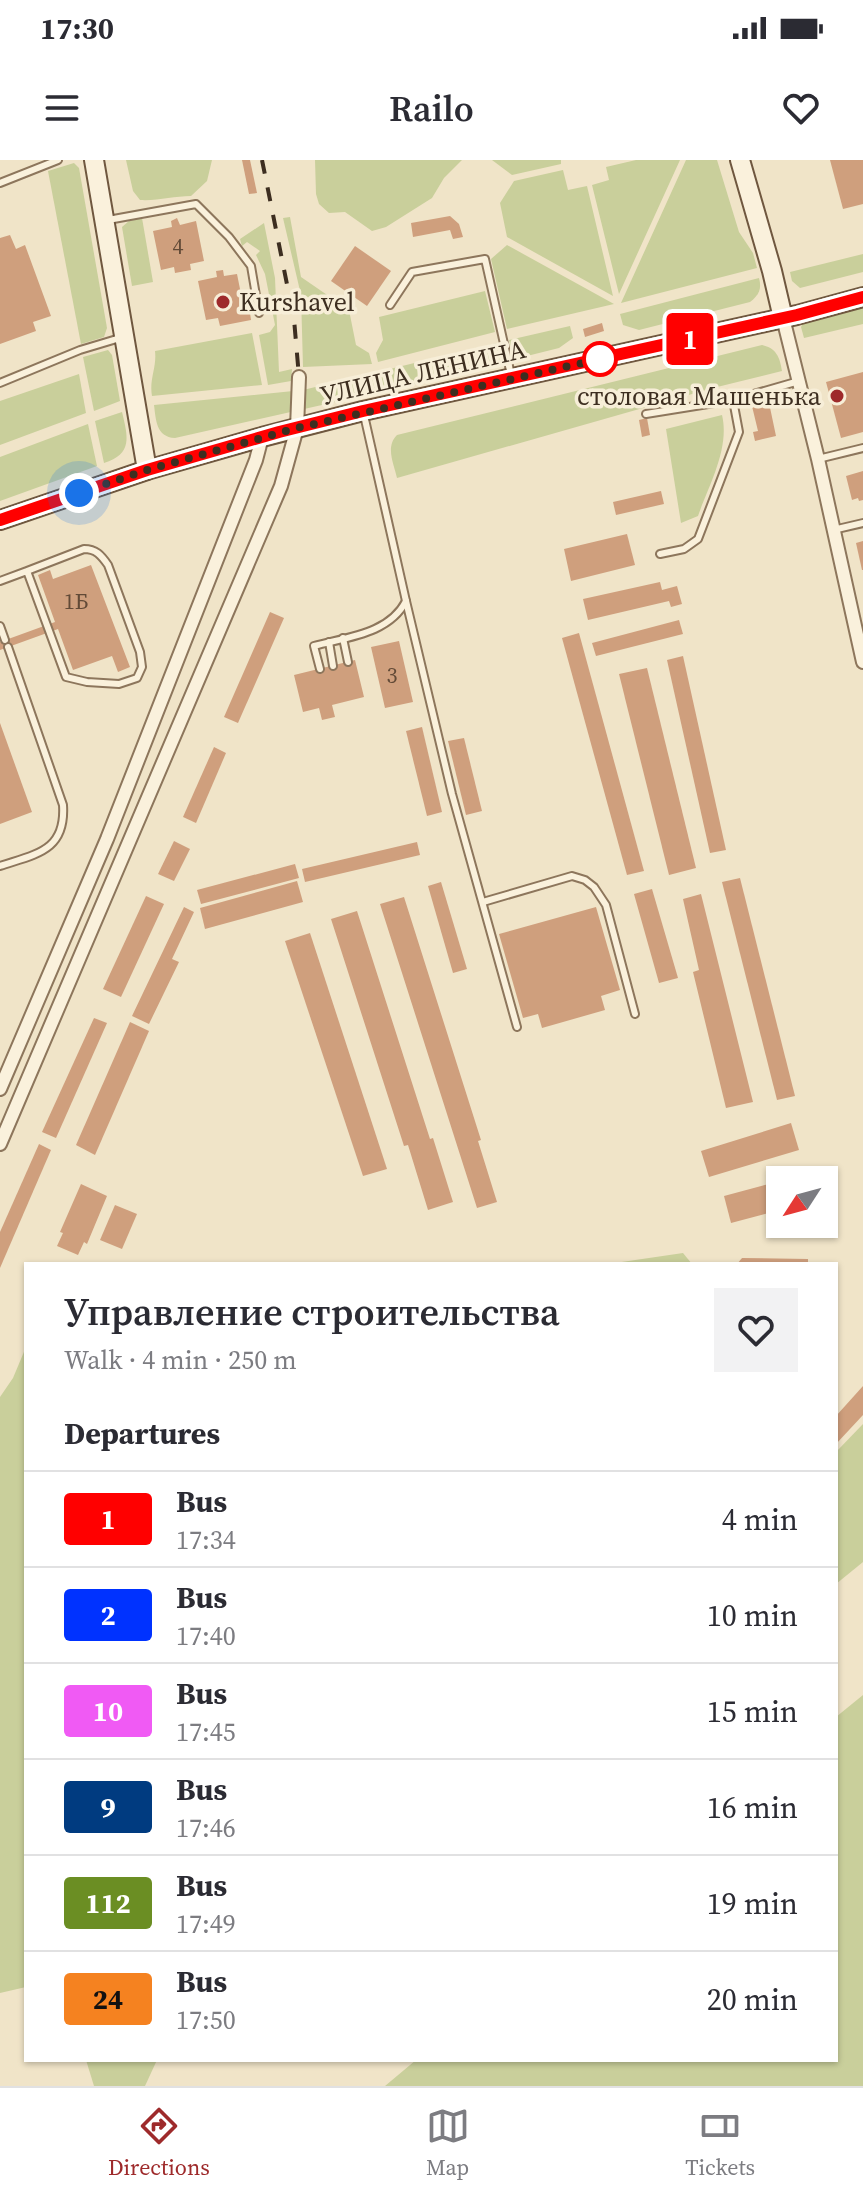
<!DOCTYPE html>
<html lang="en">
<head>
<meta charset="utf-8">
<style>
  :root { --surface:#fff; --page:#f2f2f3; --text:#2b2b33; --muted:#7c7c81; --line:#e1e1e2; --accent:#9e2a2b }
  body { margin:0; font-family:"Source Serif 4",serif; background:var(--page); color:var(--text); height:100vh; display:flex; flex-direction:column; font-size:30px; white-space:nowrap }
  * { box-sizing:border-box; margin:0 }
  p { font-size:26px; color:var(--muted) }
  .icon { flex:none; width:44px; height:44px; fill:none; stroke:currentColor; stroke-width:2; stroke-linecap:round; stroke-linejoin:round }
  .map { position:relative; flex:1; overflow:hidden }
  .details { position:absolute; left:24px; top:1102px; width:814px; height:800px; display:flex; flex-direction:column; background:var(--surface); border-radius:0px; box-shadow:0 2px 6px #0004 }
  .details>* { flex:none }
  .badge { padding:0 16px; border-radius:6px; font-size:28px; line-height:52px }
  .needle { width:52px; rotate:234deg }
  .buttons { position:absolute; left:766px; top:1006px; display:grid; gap:16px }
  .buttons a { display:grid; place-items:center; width:72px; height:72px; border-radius:0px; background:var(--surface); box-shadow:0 2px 6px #0004; font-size:40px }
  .you { position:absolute; width:40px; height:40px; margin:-20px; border:6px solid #fff; border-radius:50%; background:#1a73e8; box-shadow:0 0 0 12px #1a73e833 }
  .map>.badge { position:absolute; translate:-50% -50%; box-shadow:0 0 0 4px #fff }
  h2 { padding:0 40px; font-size:30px; line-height:72px }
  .round { display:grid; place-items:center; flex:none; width:84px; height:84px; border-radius:0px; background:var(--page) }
  .summary { display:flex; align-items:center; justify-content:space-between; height:136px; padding:0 40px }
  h1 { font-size:38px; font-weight:600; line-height:60px }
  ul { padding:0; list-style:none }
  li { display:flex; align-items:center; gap:24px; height:96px; padding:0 40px; border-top:2px solid var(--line) }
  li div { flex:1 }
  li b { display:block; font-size:30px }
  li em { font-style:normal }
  li .badge { min-width:88px; font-weight:700; text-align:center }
  .status { display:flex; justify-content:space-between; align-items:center; height:56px; padding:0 40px; background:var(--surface); direction:ltr }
  .status svg { height:22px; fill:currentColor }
  header { display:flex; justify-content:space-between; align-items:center; height:104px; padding:0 40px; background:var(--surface); font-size:36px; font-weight:600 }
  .menu { display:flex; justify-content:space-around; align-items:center; height:112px; border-top:2px solid var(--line); background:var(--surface); font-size:22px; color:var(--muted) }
  .menu a { display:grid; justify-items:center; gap:4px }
  .menu .on { color:var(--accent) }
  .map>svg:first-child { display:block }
</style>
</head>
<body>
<div class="status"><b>17:30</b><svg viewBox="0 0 49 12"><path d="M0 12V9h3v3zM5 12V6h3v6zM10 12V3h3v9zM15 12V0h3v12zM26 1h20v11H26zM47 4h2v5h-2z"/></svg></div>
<header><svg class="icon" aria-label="menu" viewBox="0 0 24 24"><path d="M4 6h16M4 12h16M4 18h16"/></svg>Railo<svg class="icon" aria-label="heart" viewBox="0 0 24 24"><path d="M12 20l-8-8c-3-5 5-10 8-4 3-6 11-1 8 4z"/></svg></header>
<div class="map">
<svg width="863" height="1926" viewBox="0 0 863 1926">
  <rect width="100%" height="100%" fill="#f0e4c8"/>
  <g fill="#c9cf9b">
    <path d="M126 0H212L207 21 191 36C174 36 158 41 140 40L133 31Z"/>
    <polygon points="315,0 462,0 444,18 432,38 386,67 372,71 345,52 329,53 319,44 316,34"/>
    <polygon points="492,0 561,0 561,4 512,15"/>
    <polygon points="636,0 680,0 619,134 592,25 609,20 606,7"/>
    <polygon points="686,0 717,0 739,72 753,93 757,108 621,143"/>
    <polygon points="74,3 79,8 107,168 104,177 81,184 48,11"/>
    <polygon points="563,10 568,30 587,26 613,136 507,77 500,43 514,21"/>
    <polygon points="290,57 301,117 349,150 356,185 369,193 372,204 303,207 301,135 283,58"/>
    <polygon points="142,58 153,122 132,126 122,67 129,61"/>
    <polygon points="264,63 275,118 279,212 292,209 291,221 268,225 259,175 270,172 275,165 265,114 256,95 260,91 247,82 242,86 240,79"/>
    <polygon points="507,85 614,144 507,169 491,99"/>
    <polygon points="863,94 863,112 800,128 792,121 790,112"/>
    <path d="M759 118C762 129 759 135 750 142L639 170 623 165 620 154Z"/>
    <polygon points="485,131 495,172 378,202 376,193 383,180 379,157"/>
    <polygon points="863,147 863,164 804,178 801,167 804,161"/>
    <path d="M570 166 573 178 559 188 523 197C513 196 511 189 509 180Z"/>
    <path d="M252 173 262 225 152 236C149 220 157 207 155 191Z"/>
    <path d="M497 183 500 199 491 207 175 278C156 277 156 260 154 245L303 230Z"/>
    <path d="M762 185C776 188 780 197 782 211L713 228 397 318C394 304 385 287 397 275Z"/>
    <polygon points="108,190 112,195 120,241 94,251 83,197"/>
    <polygon points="79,214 86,253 0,285 0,241"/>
    <path d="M122 252C128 277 133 294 104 303L95 261Z"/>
    <path d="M722 255C730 288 709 325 698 356L681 363 666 269Z"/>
    <polygon points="88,264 97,306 0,341 0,297"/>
    <polygon points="683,1093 692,1104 608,1104"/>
    <polygon points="26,1187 26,1827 0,1833 0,1237 13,1218"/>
    <polygon points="863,1264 863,1402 836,1424 836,1292"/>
    <polygon points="863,1535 863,1926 385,1926 416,1900 836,1900 836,1557"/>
    <polygon points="86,1900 157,1900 145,1926 94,1926"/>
  </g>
  <g fill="#cf9f7d">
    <polygon points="242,0 250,0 257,33 249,34"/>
    <polygon points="830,0 863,0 863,44 843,49"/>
    <polygon points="450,56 459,64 463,77 453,79 450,70 413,77 411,63"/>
    <polygon points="177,58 180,65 196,61 204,101 190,104 191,110 175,113 174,107 161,110 153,71 172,67 171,61"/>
    <polygon points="10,75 16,89 25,85 51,156 33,162 36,171 0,184 0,78"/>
    <polygon points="355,86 391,111 367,146 331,121"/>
    <polygon points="223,110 224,116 237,114 241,134 248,139 251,160 220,166 218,158 206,160 198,121 217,117 216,111"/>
    <polygon points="602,163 604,171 585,177 583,169"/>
    <polygon points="863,212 863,272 841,278 826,222"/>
    <polygon points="768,238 776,276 755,281 753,272 758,271 751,242"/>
    <polygon points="647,258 650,275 642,277 639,260"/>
    <polygon points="863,311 863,340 859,341 858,338 852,340 846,316"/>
    <polygon points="661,331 664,344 616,355 613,342"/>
    <polygon points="627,374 635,405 571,421 564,389"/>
    <polygon points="863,381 863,410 862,410 856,383"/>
    <polygon points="91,405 130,507 118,512 112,496 73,510 58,469 0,490 0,482 55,462 38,415 50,410 53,419"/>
    <polygon points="660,422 662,430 677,426 682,444 671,447 669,441 588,460 583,439"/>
    <polygon points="270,452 284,458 238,563 224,557"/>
    <polygon points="679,460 683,474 596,496 592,483"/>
    <polygon points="579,473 644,711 627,715 562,478"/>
    <polygon points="399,481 413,542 385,548 371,487"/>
    <polygon points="683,496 726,690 710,693 667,500"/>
    <polygon points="355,500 364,537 332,545 335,557 322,560 319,548 303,552 294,515"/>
    <polygon points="647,508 696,708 669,715 619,514"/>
    <polygon points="0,563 32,652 0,664"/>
    <polygon points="422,567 442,652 427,656 406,571"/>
    <polygon points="464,578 482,651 466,655 448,581"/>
    <polygon points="214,587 226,593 196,663 183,657"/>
    <polygon points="174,681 190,689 174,721 158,714"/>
    <polygon points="417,682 420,695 305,722 302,709"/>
    <polygon points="295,704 299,718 201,744 197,730"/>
    <polygon points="740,718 795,936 777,940 722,722"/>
    <polygon points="297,721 303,742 205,769 200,748"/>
    <polygon points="441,722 467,809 453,813 428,726"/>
    <polygon points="652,729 678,818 659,823 634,734"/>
    <polygon points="701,734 753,942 726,948 693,812 699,810 683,739"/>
    <polygon points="146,736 164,744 121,837 103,829"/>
    <polygon points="404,737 481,980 478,981 497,1042 477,1048 380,744"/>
    <polygon points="184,747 194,752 172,799 179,802 149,864 132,856"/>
    <polygon points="596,747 620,830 601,836 605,850 542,868 538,854 523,858 499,774"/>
    <polygon points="357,751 430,979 433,978 453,1042 428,1050 408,985 404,986 331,759"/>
    <polygon points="310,773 387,1009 363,1016 285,781"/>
    <polygon points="94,858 107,863 56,978 42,972"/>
    <polygon points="130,862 149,871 95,995 76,985"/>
    <polygon points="791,963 799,990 709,1017 701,991"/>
    <polygon points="39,984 51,990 0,1108 0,1072"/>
    <polygon points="825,1009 832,1036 824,1038 824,1020 787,1020"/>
    <polygon points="780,1021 780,1050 731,1063 724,1036"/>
    <polygon points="81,1024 107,1036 87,1084 84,1082 78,1095 57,1086 63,1073 60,1072"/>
    <polygon points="115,1045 137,1054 122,1089 100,1080"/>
    <polygon points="742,1098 808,1099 808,1104 737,1104"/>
    <polygon points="863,1226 863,1255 836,1284 836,1256"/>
  </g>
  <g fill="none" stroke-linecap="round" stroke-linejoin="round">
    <defs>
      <g id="lane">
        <polyline points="0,23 58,0"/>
        <polyline points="108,60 196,44 229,77 251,106 259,153"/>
        <polyline points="390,145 412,112 485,99 511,215"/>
        <polyline points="0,223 80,190 120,178"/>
        <polyline points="646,254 733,240 799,221"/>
        <polyline points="364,255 406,441 452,634 517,867"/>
        <polyline points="818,299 863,288"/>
        <polyline points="833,370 863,363"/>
        <polyline points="660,394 684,389 698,379 739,272 733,240"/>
        <path d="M0 421 27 411 66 517 87 522 119 524 137 518 142 507 140 492 108 405C101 395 96 389 84 389L27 411"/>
        <polyline points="0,466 5,480"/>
        <polyline points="343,478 348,502"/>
        <polyline points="329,482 333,506"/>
        <path d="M320 509 314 486C347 477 389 474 406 441"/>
        <path d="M0 706C36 694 66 691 63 645L8 487"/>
        <polyline points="483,742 572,716 585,720 594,727 606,745 635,854"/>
      </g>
      <g id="street">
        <polyline points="783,158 818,299 863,502"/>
        <polyline points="0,929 107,679 256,300 262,277"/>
        <polyline points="0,984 281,326 297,268 299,217"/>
      </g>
      <g id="secondary">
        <polyline points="94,0 147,310"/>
        <polyline points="740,0 772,111 783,158"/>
        <polyline points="0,360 147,310 262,277 363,251 797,155 863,137"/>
      </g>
    </defs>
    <use href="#lane" stroke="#8d765c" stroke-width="10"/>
    <use href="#street" stroke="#8d765c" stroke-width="16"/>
    <use href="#secondary" stroke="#6f573f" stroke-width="22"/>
    <use href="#lane" stroke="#faf1dc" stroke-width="6"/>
    <use href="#street" stroke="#faf1dc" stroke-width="12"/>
    <use href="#secondary" stroke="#faf1dc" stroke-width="18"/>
    <polyline stroke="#3d2e20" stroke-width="4" stroke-dasharray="14 14" stroke-linecap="butt" points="262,0 294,159 299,217"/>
  </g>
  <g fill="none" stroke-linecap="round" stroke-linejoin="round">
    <defs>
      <polyline id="line" points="0,360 147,310 279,272 363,251 797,155 863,137"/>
    </defs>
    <use href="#line" stroke="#fff" stroke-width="18"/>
    <use href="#line" stroke="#f00" stroke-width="12"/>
    <polyline stroke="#3d2e20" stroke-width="8" stroke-dasharray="0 14.4" points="79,333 147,310 297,268 600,199"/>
  </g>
  <g fill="#9e2a2b" stroke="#f7eed8" stroke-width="3">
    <circle cx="223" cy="142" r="8"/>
    <circle cx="837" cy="236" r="8"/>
  </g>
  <circle fill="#fff" stroke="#f00" stroke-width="4" cx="600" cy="199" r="16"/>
  <g text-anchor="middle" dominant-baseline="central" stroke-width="7" stroke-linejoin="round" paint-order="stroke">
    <g font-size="22" fill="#624a37">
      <text x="178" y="86">4</text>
      <text x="76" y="441">1Б</text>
      <text x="392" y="515">3</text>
    </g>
    <g font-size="26" fill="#3d2e20" stroke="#f7eed8" text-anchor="start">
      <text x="239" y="142">Kurshavel</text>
      <text x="821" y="236" text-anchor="end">cтоловая Машенька</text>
    </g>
    <g font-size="26" fill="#3d2e20" stroke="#f7eed8">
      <text transform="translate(423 212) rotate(-13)">УЛИЦА ЛЕНИНА</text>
    </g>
  </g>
</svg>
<div class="buttons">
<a><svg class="needle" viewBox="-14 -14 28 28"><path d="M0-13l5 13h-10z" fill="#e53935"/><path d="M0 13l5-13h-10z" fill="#7c7c81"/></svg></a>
</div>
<div class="you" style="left:79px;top:333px"></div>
<b class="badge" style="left:690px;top:179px;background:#f00;color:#fff">1</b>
<section class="details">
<div class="summary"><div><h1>Управление строительства</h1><p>Walk · 4 min · 250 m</p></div><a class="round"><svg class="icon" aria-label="heart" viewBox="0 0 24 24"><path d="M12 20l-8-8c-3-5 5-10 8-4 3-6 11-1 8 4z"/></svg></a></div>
<h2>Departures</h2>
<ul>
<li><span class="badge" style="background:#f00;color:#fff">1</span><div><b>Bus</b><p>17:34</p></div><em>4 min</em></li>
<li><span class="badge" style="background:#0032ff;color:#fff">2</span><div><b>Bus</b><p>17:40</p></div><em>10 min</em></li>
<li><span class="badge" style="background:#f05af4;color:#fff">10</span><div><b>Bus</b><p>17:45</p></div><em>15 min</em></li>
<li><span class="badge" style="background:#003b80;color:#fff">9</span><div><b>Bus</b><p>17:46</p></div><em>16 min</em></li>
<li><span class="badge" style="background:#6b8e23;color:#fff">112</span><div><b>Bus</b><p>17:49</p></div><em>19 min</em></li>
<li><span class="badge" style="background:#f58220;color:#111">24</span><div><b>Bus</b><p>17:50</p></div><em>20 min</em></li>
</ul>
</section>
</div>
<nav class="menu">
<a class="on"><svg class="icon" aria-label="directions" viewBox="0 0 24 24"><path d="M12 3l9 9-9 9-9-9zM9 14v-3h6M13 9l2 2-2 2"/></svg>Directions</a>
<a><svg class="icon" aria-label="map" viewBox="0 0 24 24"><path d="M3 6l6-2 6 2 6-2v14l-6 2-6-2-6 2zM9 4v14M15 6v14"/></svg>Map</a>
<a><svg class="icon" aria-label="tickets" viewBox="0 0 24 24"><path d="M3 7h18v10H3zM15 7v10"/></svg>Tickets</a>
</nav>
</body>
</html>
